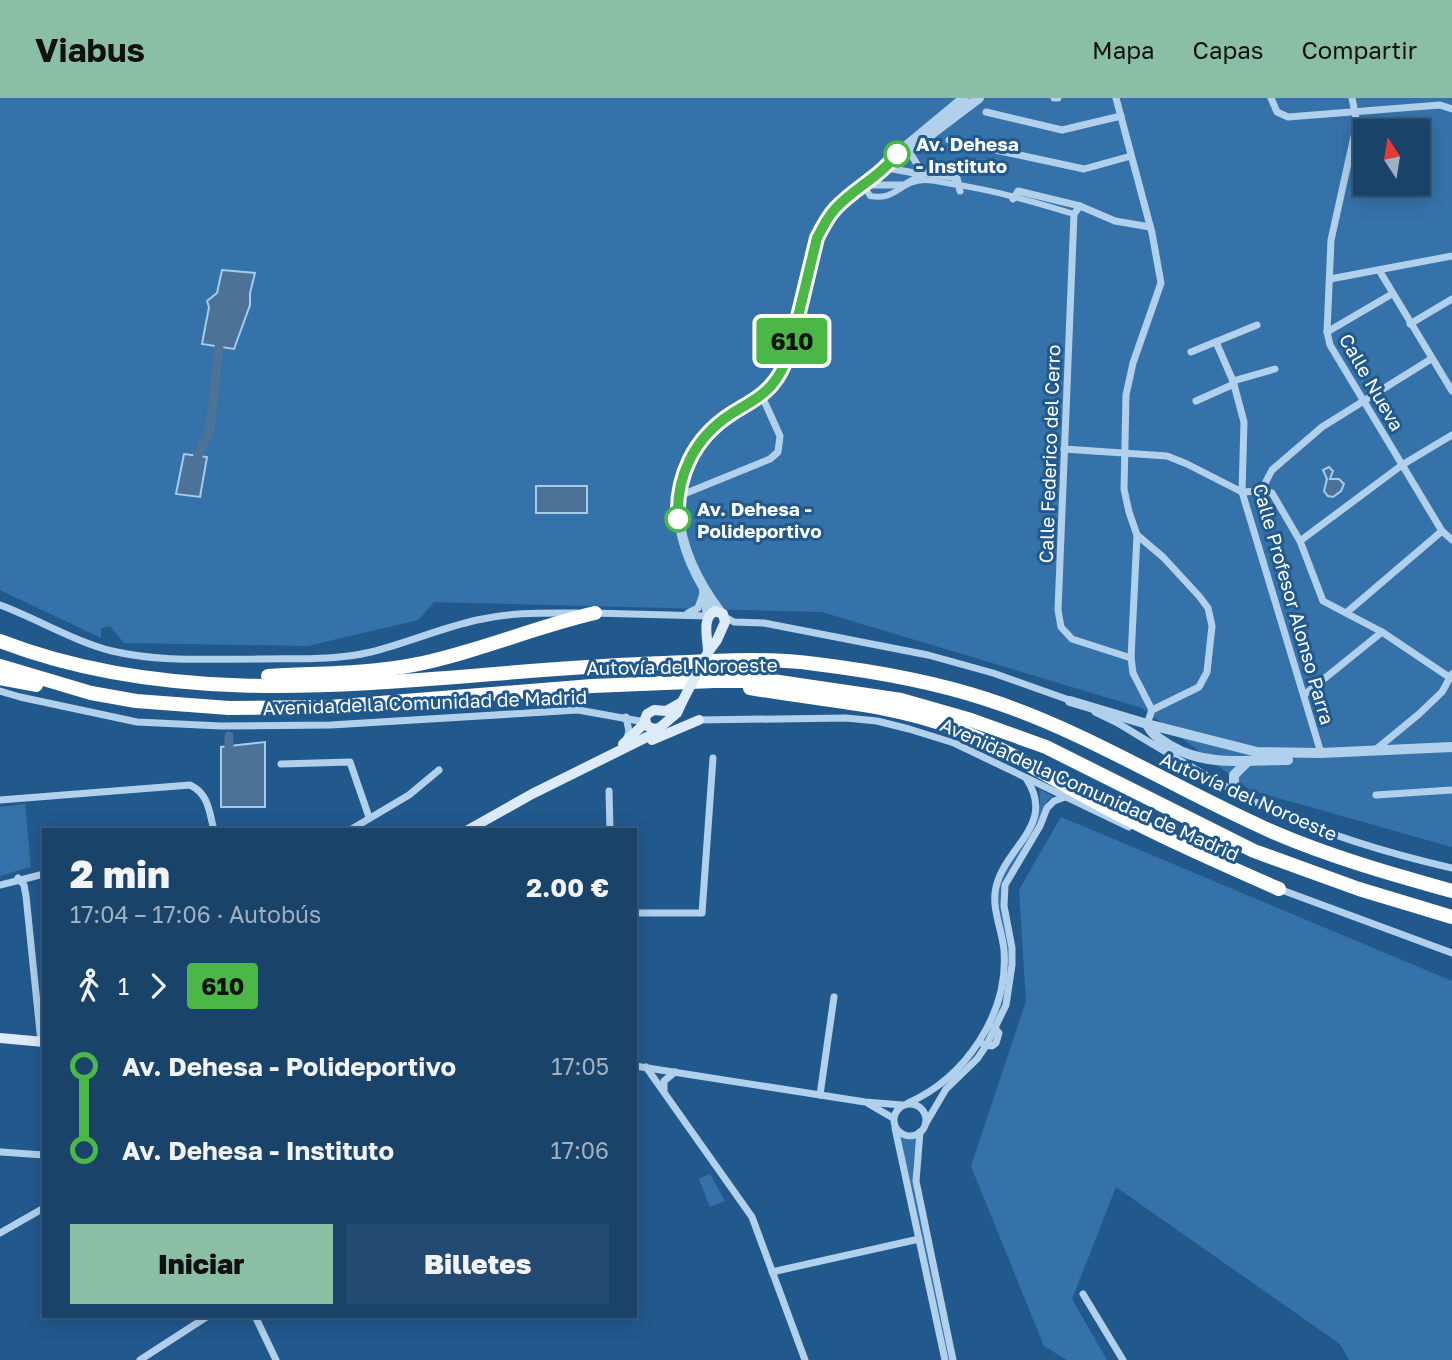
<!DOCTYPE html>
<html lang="es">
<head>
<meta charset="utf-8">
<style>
  :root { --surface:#1a436a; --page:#234a70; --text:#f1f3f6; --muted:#9fb0c1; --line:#385c7e; --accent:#8abfa5 }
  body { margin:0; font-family:"Golos Text",sans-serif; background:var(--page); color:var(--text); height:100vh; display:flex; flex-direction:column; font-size:26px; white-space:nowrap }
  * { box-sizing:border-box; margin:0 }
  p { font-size:23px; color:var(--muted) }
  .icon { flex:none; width:38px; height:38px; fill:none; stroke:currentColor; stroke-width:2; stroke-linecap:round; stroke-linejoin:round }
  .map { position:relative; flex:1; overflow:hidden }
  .side { position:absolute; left:42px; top:730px; width:595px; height:490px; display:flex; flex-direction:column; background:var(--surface); border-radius:0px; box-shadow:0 4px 18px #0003,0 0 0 2px var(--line) }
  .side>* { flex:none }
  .badge { padding:0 14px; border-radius:5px; font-size:24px; line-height:46px }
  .needle { width:46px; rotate:348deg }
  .buttons { position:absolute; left:1353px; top:21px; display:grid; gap:14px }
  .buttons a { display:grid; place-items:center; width:77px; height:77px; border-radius:0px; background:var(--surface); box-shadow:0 4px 18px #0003,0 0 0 2px var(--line); font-size:35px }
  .map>.badge { position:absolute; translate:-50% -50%; box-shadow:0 0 0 4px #fff }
  .legs { display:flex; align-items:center; gap:10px; height:77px; padding:0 28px; font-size:23px }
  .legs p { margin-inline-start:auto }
  .summary { display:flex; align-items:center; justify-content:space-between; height:119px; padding:0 28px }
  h1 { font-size:38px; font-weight:800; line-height:52px }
  .primary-button { display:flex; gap:14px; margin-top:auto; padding:14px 28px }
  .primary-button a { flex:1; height:80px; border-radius:0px; background:var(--accent); color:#111; font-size:28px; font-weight:800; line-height:80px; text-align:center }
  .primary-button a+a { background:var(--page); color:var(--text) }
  ul { padding:0 28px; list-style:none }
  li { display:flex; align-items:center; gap:24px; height:84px; font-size:26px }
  li i { display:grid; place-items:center; width:10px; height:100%; margin:0 9px; background:currentColor }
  li i::after { content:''; width:18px; height:18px; margin:-9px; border:5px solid; border-radius:50%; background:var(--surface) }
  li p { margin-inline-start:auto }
  li:first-child i { background:linear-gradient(#0000 50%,currentColor 0) }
  li:last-child i { background:linear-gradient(currentColor 50%,#0000 0) }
  header { display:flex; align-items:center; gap:42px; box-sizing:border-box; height:98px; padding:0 35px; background:var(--accent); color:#111 }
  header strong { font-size:33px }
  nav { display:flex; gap:38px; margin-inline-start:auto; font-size:24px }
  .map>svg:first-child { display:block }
</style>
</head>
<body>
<header>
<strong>Viabus</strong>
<nav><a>Mapa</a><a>Capas</a><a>Compartir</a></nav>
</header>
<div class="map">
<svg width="1452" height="1262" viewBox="0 0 1452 1262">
  <rect width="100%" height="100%" fill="#22598d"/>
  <g fill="#3672aa" fill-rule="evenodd">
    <path d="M0 0H1452V749L1250 692 1142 610 822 514 434 504 418 522 308 548 124 545 110 528 101 530V540L0 492ZM1365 33H1418V86H1365Z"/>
    <path d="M1039 691 1053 698 1047 703 1039 725 1003 787 1001 796C1001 815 1008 832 1010 851 1012 877 1005 903 993 926 994 911 1004 895 1005 880 1009 846 988 810 1003 778 1016 749 1046 727 1039 691Z"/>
    <polygon points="25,706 31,769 0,778 0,709"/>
    <polygon points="1061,719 1452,883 1452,1262 1349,1262 1340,1246 1116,1089 1072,1201 1107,1262 1067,1262 1044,1248 971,1068 1026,903 1019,792"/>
    <polygon points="900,1040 910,1042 917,1040 913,1068 914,1090 950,1262 947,1262"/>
    <polygon points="710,1076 725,1103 710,1109 699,1081"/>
  </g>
  <g fill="#4d7297" stroke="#a5cbec" stroke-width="2">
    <polygon points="222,172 255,175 250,195 250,207 234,251 202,246 209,209 207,203 217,195"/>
    <polygon points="184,356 207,359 200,399 176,396"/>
    <polygon points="1329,369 1333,373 1330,381 1339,381 1344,386 1341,393 1333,399 1328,398 1324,393 1327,381 1323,372"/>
    <rect x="536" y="388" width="51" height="27"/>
    <polygon points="265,644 265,709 221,709 221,649"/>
  </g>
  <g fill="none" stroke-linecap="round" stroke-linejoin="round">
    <g stroke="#4d7297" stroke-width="9">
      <polyline points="193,369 210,331 219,249"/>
      <polyline points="229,638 229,657"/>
    </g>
    <path stroke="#b1d0eb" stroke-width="6" d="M864 87 870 98C897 103 900 82 925 82 934 82 944 85 952 86 994 92 1034 104 1074 116"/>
    <g stroke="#b1d0eb" stroke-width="7">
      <polyline points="1054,0 1058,0"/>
      <polyline points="1116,0 1152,135 1161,185 1133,265 1126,297 1124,391 1129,414 1137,437 1131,560 1133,575 1152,612"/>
      <polyline points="1271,0 1277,14 1288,19 1440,7 1452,11"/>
      <polyline points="1352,0 1357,25 1331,142 1327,234 1330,247 1442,433 1452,442"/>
      <polyline points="986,14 1062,32 1121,18"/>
      <polyline points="949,42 1084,71 1131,58"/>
      <polyline points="909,53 918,68 925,75"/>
      <polyline points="887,70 920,76"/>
      <polyline points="865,87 904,87 925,75 957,80 960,93"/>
      <polyline points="1013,101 1018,93 1080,108 1115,123 1150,129"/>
      <polyline points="1080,108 1074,116 1058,512 1061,529 1072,541 1131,560"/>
      <polyline points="1379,172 1452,293"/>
      <polyline points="1330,181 1452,158"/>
      <polyline points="1410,226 1452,201"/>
      <polyline points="1327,234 1392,196"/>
      <polyline points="1216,244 1233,283 1244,324 1242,394 1321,655"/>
      <polyline points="1191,254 1257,227"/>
      <polyline points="1233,283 1275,271"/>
      <polyline points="1196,303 1234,286"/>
      <polyline points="1064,351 1167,358 1187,366 1242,394 1261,393 1272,395 1300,443 1323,503 1382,534 1449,579"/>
      <polyline points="1261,393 1272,372 1322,329 1431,261"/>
      <polyline points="679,398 770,361 778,354 780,338 761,296"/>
      <polyline points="1137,437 1163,459 1199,498 1208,510 1212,528 1207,574 1199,589 1152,612 1147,626"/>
      <polyline points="1300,443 1402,367 1452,337"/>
      <path d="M0 507C38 521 73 543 112 553 158 564 208 561 255 561 293 560 333 563 371 554 407 545 441 530 477 522 511 514 544 515 577 515"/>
      <polyline points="593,515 708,518"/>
      <polyline points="688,515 698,510 703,496"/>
      <polyline points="1346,515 1442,433"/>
      <polyline points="725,519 734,524 764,525 928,557 993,575 1072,603"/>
      <polyline points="0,593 20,599 137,624 221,628 331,627 578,612 645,624"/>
      <polyline points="1304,597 1382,534"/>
      <path d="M1095 614 1116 624C1156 648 1195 672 1236 694 1303 730 1378 753 1452 770"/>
      <polyline points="697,622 846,620 877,623 909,631 954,645 1129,729"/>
      <polyline points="626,643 629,633 626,619"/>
      <polyline points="1374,653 1419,616 1442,594 1452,576"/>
      <polyline points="281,666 350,664 369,719"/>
      <polyline points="609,693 610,732"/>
      <polyline points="1376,697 1452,692"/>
      <path d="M0 702 190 687C209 696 209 714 214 732"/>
      <polyline points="350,732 409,697 439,672"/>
      <polyline points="18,780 24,787 26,798 41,944"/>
      <polyline points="0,787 44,776"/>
      <polyline points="1279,791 1452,855"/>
      <polyline points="635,815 702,815 713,660"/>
      <polyline points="983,946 992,948 996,945 999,935 994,929"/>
      <polyline points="635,968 865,1004 902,1007"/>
      <polyline points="646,969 752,1119 805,1262"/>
      <polyline points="664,993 664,983 675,974"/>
      <polyline points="820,997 834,899"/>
      <path d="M908 1005C965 980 1009 916 1004 852 1002 831 991 810 996 789 1006 747 1057 727 1026 680"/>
      <circle cx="910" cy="1022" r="16"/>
      <polyline points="869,1006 893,1020"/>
      <polyline points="926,1025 946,991 977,961 986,948 1006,907 1012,867 1012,850 1004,808 1005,787 1040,728 1047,710 1054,703 1065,699"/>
      <polyline points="895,1030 945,1262"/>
      <polyline points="920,1034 916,1083 953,1262"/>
      <polyline points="1,1054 44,1057"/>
      <polyline points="0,1135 44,1110"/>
      <polyline points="772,1174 919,1141"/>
      <polyline points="1083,1196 1123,1262"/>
      <polyline points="255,1218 276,1262"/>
      <polyline points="140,1262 208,1218"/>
    </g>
    <g stroke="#b1d0eb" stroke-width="10">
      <polyline points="900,53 964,0"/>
      <polyline points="704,493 708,518"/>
      <path d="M721 515C676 456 653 375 721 322 738 309 761 301 774 285 781 276 785 265 789 256L817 140 826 123 836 110 864 87 979 0"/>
      <polyline points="1070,603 1147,626 1257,654 1321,655 1452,649"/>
      <path d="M1147 626C1152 637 1161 642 1171 648 1206 669 1248 662 1288 662"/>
      <polyline points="1238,695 1234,684 1234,677 1247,664"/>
    </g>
    <g stroke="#ddebf9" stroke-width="10">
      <path d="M715 513 723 516 725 524 717 542 708 554C708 540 701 520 715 513Z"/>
      <polyline points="660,630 654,631 647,628 645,621 647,616 654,612 666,613 682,604"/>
      <polyline points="652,642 699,622"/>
      <polyline points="623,646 645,625"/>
      <polyline points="468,732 532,696 651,637 677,615 682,604"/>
      <polyline points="0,940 44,944"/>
    </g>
    <g stroke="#fff" stroke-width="14">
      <path d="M0 543C212 625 445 571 665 565 716 563 766 559 816 566 873 573 931 583 986 601 1086 633 1177 692 1273 734 1331 759 1391 776 1452 793"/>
      <polyline points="0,568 91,595 136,603 229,610 330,609 592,588 714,583 772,583 901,602 971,622 1046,649 1254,753 1359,791 1452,819"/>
      <path d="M268 578C316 575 366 576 413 567 475 555 534 529 595 515"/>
      <polyline points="0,580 36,587"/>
      <path d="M750 590C818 602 888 605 954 630 1006 650 1055 683 1105 709 1161 739 1220 765 1279 791"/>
    </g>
    <polyline stroke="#ddebf9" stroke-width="10" points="682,604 708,554"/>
  </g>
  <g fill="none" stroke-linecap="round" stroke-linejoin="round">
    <defs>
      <path id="line-1" d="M678 421C676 378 694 340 731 316 745 307 764 298 774 284 781 276 785 265 789 256L817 140C822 130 827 120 835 111 854 90 880 79 897 56"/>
    </defs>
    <use href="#line-1" stroke="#fff" stroke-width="16"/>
    <use href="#line-1" stroke="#4ab747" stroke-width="10"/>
  </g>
  <g fill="#fff" stroke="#4ab747" stroke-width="3.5">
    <circle cx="897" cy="56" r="12"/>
    <circle cx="678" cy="421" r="12"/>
  </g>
  <g text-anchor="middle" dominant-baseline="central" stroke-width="6" stroke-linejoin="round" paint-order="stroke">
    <g font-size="19" font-weight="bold" fill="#fff" stroke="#22598d" text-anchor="start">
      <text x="916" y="45">Av. Dehesa<tspan x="916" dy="22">- Instituto</tspan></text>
      <text x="697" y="410">Av. Dehesa -<tspan x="697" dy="22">Polideportivo</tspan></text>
    </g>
    <g font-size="19" fill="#fff" stroke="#22598d">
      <text transform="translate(1372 284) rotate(60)">Calle Nueva</text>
      <text transform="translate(1049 356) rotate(-88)">Calle Federico del Cerro</text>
      <text transform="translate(1294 506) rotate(74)">Calle Profesor Alonso Parra</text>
      <text transform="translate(682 568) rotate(-1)">Autovía del Noroeste</text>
      <text transform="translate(425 604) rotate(-2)">Avenida de la Comunidad de Madrid</text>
      <text transform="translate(1090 691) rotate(24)">Avenida de la Comunidad de Madrid</text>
      <text transform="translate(1249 698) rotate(24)">Autovía del Noroeste</text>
    </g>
  </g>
</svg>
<div class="buttons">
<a><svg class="needle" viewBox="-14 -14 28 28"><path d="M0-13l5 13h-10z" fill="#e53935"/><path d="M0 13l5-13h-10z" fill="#9fb0c1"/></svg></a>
</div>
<b class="badge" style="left:792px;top:243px;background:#4ab747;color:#111">610</b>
<section class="side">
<div class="summary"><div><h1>2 min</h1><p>17:04 – 17:06 · Autobús</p></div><b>2.00 €</b></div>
<div class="legs"><svg class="icon" aria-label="walk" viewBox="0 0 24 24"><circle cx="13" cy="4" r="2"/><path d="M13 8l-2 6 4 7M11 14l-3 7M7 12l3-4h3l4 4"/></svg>1<svg class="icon" aria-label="forward" viewBox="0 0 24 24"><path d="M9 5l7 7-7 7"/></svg><b class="badge" style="background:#4ab747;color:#111">610</b></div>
<ul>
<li><i style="color:#4ab747"></i><b>Av. Dehesa - Polideportivo</b><p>17:05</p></li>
<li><i style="color:#4ab747"></i><b>Av. Dehesa - Instituto</b><p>17:06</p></li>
</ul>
<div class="primary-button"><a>Iniciar</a><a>Billetes</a></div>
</section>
</div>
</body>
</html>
